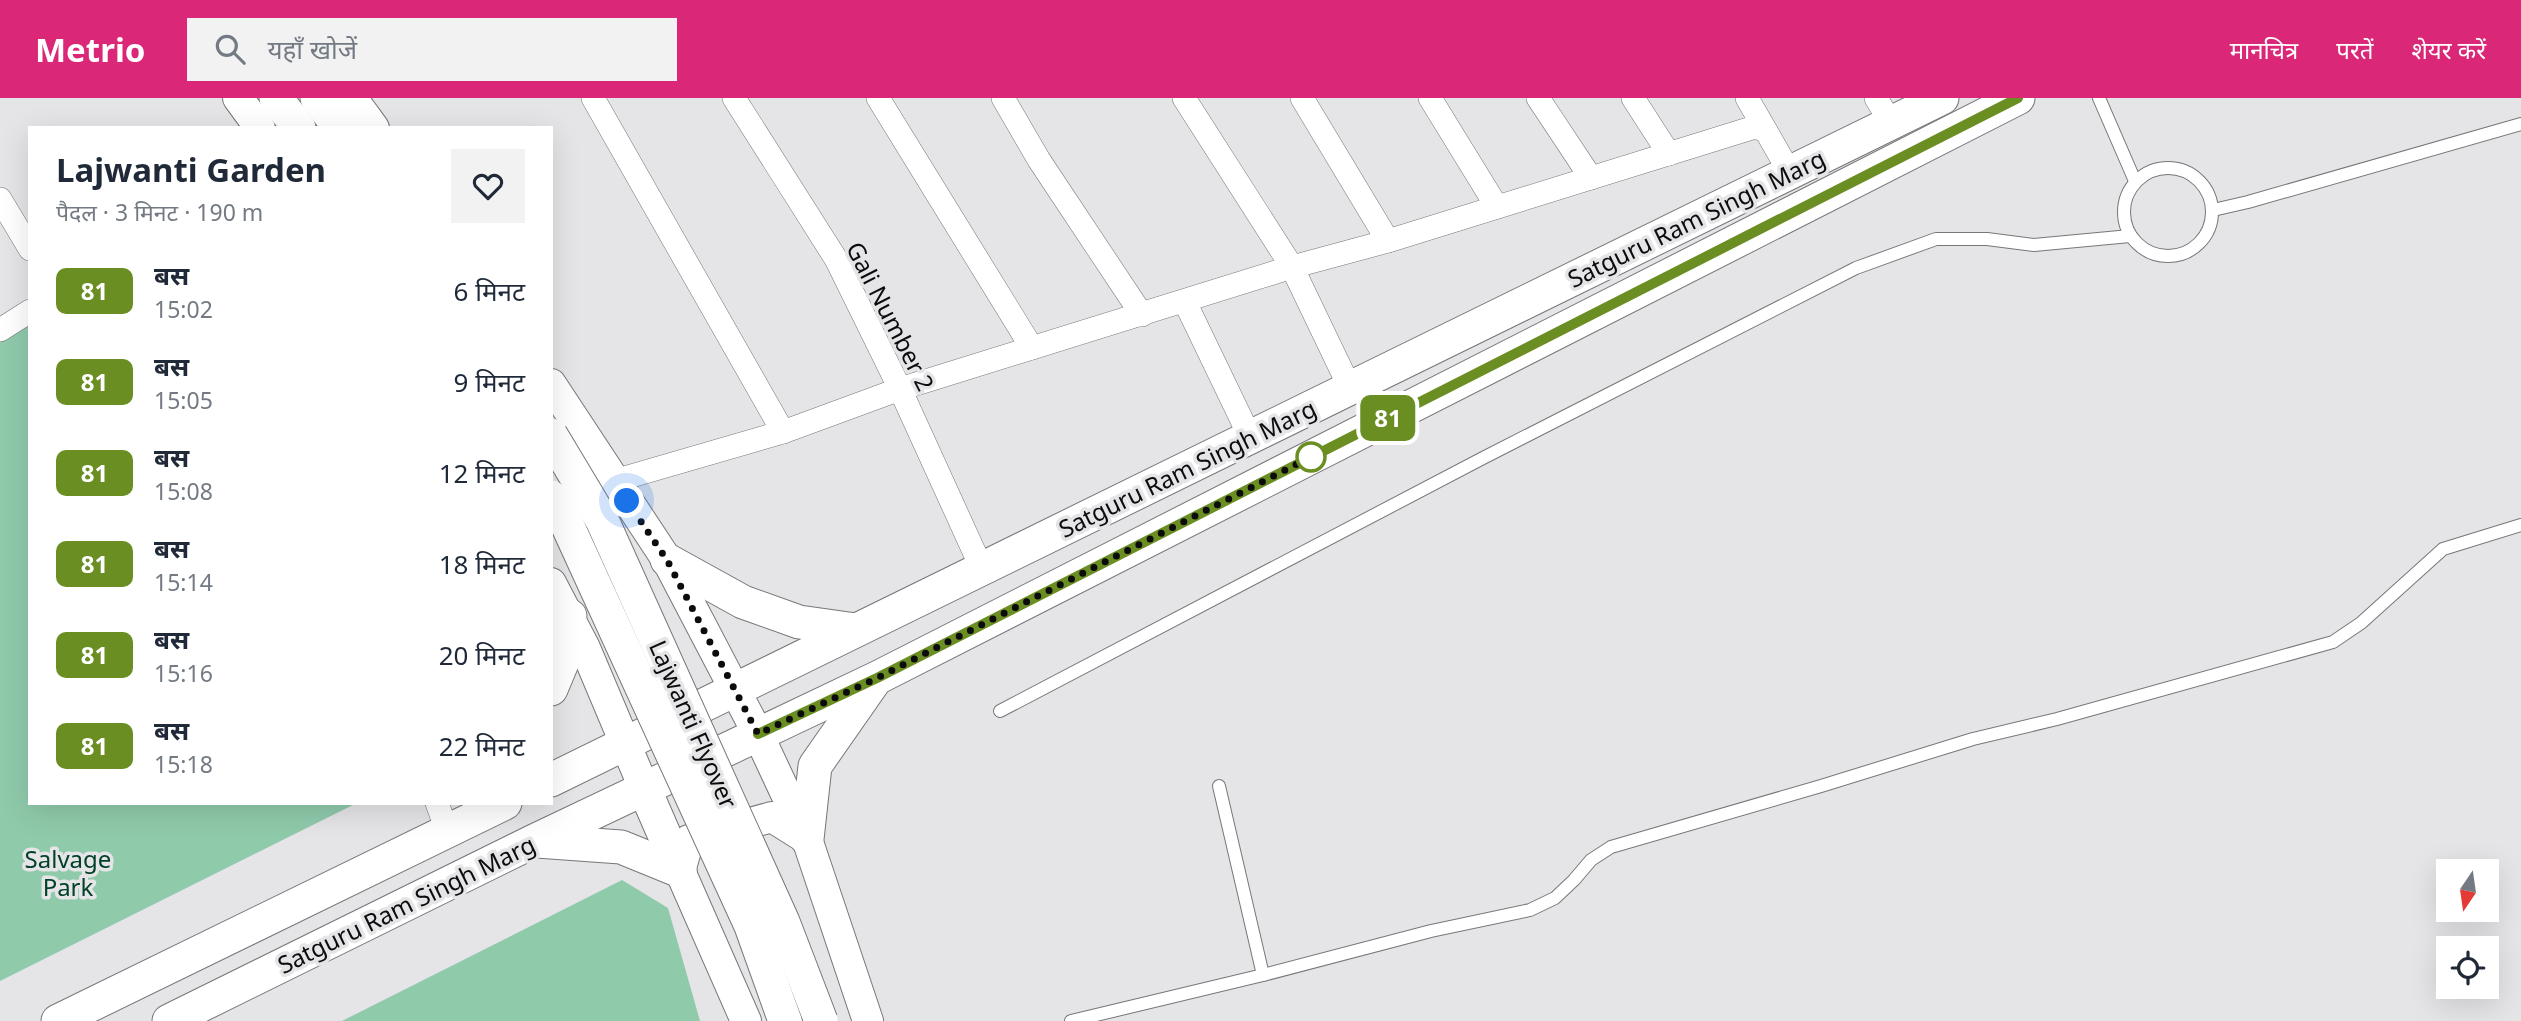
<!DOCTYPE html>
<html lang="hi">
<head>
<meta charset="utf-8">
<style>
  :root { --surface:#fff; --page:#f2f2f3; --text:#1f2937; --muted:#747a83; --accent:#db2777 }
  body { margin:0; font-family:"Noto Sans","Noto Sans Devanagari",sans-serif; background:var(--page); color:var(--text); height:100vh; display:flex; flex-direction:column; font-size:26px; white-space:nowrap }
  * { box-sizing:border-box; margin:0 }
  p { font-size:23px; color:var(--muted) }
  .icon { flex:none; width:38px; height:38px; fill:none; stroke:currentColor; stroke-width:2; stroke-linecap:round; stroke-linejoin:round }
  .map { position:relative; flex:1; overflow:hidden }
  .sheet { position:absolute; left:28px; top:28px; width:525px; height:679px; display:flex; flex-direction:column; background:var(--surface); border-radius:0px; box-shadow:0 7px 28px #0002 }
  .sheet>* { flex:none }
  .badge { padding:0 14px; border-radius:10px; font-size:24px; line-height:46px }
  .needle { width:46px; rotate:193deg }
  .controls { position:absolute; left:2436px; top:761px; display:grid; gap:14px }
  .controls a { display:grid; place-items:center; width:63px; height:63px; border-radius:0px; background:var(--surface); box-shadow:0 7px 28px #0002; font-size:35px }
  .you { position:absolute; width:35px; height:35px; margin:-18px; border:5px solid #fff; border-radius:50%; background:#1a73e8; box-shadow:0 0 0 10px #1a73e833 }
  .map>.badge { position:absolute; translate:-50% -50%; box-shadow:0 0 0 4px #fff }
  .round { display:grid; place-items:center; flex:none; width:74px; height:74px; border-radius:0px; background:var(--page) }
  .overview { display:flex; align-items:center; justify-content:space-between; height:119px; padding:0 28px }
  h1 { font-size:33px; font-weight:700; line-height:52px }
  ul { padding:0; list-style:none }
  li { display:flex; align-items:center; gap:21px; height:91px; padding:0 28px }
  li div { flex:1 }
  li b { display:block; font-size:26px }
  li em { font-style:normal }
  li .badge { min-width:77px; font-weight:700; text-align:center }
  header { display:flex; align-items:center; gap:42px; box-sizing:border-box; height:98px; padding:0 35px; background:var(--accent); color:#fff }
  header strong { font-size:33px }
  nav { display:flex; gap:38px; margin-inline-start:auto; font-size:24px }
  .search { width:490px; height:63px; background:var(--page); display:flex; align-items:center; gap:18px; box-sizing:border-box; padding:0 24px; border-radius:0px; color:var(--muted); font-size:26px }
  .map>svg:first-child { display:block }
</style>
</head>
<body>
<header>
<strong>Metrio</strong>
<div class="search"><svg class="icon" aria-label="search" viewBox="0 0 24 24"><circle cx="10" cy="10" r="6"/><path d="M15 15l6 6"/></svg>यहाँ खोजें</div>
<nav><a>मानचित्र</a><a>परतें</a><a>शेयर करें</a></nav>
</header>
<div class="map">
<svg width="2521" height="923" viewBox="0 0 2521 923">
  <rect width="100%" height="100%" fill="#e5e4e7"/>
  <g fill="#8fcaab">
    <polygon points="30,219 30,705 357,705 0,883 0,238"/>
    <polygon points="622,782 668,810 700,923 342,923"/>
  </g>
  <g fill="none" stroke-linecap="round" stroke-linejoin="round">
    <defs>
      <g id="service">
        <polyline points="2099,0 2135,83"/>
        <circle cx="2168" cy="114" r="44"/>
        <polyline points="2213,112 2248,104 2521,26"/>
        <polyline points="1000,613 1483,360 1856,170 1936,141 1987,141 2034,147 2130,138"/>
        <polyline points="1219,688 1263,877"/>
        <polyline points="1071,923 1263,877 1431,833 1530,812 1555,800 1574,782 1591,762 1611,749 1821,688 1973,641 2057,621 2333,544 2361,525 2443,451 2521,427"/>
      </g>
      <g id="minor">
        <polyline points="593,0 783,334"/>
        <polyline points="734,0 836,161 900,291 982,471"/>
        <polyline points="878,0 1032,250"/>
        <polyline points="1003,0 1039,62 1142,217"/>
        <polyline points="1184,0 1292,169 1350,290"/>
        <polyline points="1302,0 1388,143"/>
        <polyline points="1430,0 1497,109"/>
        <polyline points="1538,0 1591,80"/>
        <polyline points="1633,0 1669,56"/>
        <polyline points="1747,0 1766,33"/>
        <polyline points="1876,0 1891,25"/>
        <polyline points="0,101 30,151"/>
        <polyline points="1185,204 1250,339"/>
        <polyline points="0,232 30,213"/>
        <polyline points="614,383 783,334 900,291 1292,169 1388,143 1755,29 1766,33 1790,75"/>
        <polyline points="437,705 447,733"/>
      </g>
      <g id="tertiary">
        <polyline points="238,0 260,30"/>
        <polyline points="352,0 374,30"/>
        <polyline points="551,286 667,462 758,636 807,741 868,923"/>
        <polyline points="551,485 585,550 644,690"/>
        <polyline points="746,923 680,773 689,742 772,719 807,741"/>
      </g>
      <g id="secondary">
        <polyline points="276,0 299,30"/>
        <polyline points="317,0 340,30"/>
        <polyline points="667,462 743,504 799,524 856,532"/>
        <polyline points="551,591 564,560 570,518"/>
        <polyline points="551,682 1942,0"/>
        <polyline points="644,690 680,773"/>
        <polyline points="807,741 815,668 875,582"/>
        <polyline points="537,743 621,749 680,773"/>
        <polyline points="58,923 505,705"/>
        <polyline points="169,923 534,743 877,580 2018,0"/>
      </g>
    </defs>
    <use href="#service" stroke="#787679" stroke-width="14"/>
    <use href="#minor" stroke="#787679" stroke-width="24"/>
    <use href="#tertiary" stroke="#787679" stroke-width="32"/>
    <use href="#secondary" stroke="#787679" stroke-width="35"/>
    <use href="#service" stroke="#fff" stroke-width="12"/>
    <use href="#minor" stroke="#fff" stroke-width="23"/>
    <use href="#tertiary" stroke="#fff" stroke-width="30"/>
    <use href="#secondary" stroke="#fff" stroke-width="33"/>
    <defs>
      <g id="secondary-bridge">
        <polyline points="551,337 602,422 783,824 821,923"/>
        <polyline points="551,399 565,422 751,828 785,923"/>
      </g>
    </defs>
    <use href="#secondary-bridge" stroke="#787679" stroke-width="35" stroke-linecap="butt"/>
    <use href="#secondary-bridge" stroke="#fff" stroke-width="33"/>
  </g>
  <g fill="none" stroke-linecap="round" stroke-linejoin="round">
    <defs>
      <polyline id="line" points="758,636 877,580 2018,0"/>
    </defs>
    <use href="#line" stroke="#fff" stroke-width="16"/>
    <use href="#line" stroke="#6b8e23" stroke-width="10"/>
    <polyline stroke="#0c0c0d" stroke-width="7" stroke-dasharray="0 12.6" points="627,403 667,462 758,636 877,580 1311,359"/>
  </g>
  <circle fill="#fff" stroke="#6b8e23" stroke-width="3.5" cx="1311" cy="359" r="14"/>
  <g text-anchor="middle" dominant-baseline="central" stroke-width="7" stroke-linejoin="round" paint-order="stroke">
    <g font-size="24" fill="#0c0c0d" stroke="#e5e4e7">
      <text transform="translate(1696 120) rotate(-26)">Satguru Ram Singh Marg</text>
      <text transform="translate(891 218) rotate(63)">Gali Number 2</text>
      <text transform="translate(1187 370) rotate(-26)">Satguru Ram Singh Marg</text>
      <text transform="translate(694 626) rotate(66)">Lajwanti Flyover</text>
      <text transform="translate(406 806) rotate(-26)">Satguru Ram Singh Marg</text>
    </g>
    <g font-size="24" fill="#024129" stroke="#e5e4e7">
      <text x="68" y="760">Salvage<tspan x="68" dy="28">Park</tspan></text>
    </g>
  </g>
</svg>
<div class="controls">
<a><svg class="needle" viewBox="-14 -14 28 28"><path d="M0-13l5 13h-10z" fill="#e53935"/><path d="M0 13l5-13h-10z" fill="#747a83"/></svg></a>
<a><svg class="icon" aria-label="locate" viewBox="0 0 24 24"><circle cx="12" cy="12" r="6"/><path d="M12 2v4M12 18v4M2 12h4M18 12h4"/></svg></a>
</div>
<div class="you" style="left:627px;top:403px"></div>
<b class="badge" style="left:1388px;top:320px;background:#6b8e23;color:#fff">81</b>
<section class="sheet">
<div class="overview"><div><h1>Lajwanti Garden</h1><p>पैदल · 3 मिनट · 190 m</p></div><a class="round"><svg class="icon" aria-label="heart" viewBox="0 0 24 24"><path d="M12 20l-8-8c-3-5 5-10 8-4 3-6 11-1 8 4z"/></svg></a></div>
<ul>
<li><span class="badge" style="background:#6b8e23;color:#fff">81</span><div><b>बस</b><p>15:02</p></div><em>6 मिनट</em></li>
<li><span class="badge" style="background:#6b8e23;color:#fff">81</span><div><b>बस</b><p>15:05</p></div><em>9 मिनट</em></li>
<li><span class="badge" style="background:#6b8e23;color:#fff">81</span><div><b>बस</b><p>15:08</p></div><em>12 मिनट</em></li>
<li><span class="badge" style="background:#6b8e23;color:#fff">81</span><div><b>बस</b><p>15:14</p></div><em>18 मिनट</em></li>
<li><span class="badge" style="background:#6b8e23;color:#fff">81</span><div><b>बस</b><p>15:16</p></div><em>20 मिनट</em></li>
<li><span class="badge" style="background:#6b8e23;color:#fff">81</span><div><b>बस</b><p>15:18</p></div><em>22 मिनट</em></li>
</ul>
</section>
</div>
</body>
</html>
